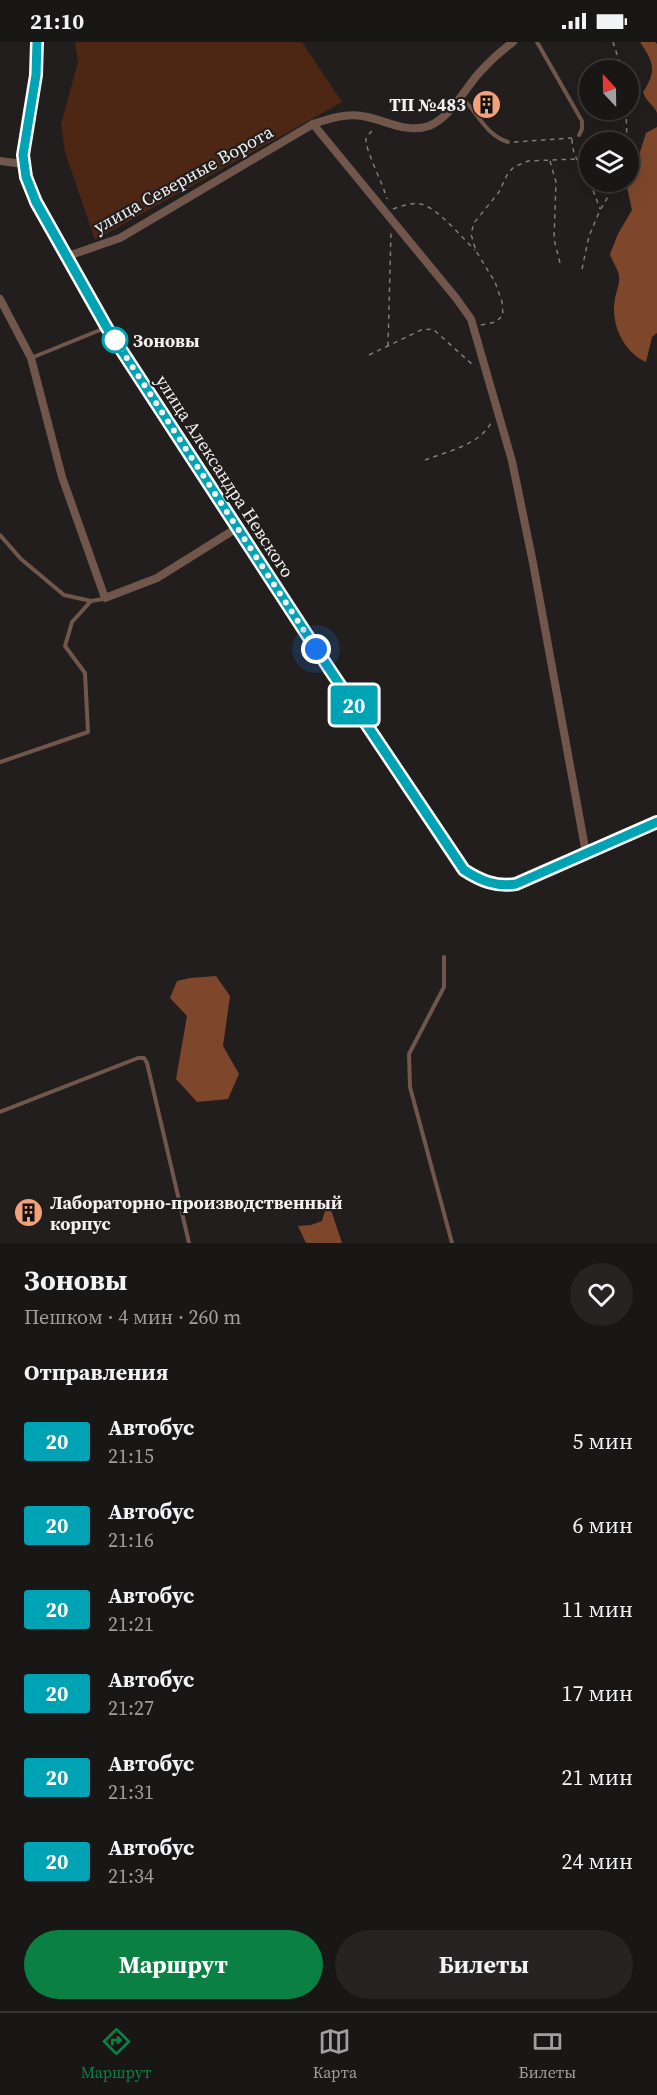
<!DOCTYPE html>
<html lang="ru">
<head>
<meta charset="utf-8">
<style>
  :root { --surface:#191616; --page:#262323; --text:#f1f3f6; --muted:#9f9fa1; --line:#373535; --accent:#0b8043 }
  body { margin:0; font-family:"Source Serif 4",serif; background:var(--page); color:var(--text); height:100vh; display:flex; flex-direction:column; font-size:22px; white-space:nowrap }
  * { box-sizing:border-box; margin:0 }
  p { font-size:20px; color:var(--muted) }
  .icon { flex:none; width:33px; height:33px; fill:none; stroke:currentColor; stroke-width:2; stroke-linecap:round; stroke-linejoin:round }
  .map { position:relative; height:1201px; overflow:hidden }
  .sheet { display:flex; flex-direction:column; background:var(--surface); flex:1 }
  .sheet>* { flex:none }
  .badge { padding:0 12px; border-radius:4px; font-size:21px; line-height:39px }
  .needle { width:39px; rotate:338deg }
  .buttons { position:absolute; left:579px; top:18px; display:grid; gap:12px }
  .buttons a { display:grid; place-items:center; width:60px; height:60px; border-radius:50%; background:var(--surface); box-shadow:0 6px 24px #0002,0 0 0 2px var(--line); font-size:30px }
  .you { position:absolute; width:30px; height:30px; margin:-15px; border:4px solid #fff; border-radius:50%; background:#1a73e8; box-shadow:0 0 0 9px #1a73e833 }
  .map>.badge { position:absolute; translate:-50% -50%; box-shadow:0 0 0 3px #fff }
  h2 { padding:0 24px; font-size:22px; line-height:54px }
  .round { display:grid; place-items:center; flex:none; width:63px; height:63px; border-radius:32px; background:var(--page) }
  .headline { display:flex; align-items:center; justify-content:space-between; height:102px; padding:0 24px }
  h1 { font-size:28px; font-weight:700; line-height:45px }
  .button { display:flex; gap:12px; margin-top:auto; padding:12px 24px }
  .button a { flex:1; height:69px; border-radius:36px; background:var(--accent); color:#fff; font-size:24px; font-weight:700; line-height:69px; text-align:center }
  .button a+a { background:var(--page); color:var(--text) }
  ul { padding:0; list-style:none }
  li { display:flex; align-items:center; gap:18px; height:84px; padding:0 24px }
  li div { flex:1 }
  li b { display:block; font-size:22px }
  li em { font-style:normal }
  li .badge { min-width:66px; font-weight:700; text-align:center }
  .status { display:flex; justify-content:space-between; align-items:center; height:42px; padding:0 30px; background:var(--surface); direction:ltr }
  .status svg { height:16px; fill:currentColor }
  .tab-bar { display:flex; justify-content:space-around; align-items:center; height:84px; border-top:2px solid var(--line); background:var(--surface); font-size:16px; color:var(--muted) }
  .tab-bar a { display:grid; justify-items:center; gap:3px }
  .tab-bar .selected { color:var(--accent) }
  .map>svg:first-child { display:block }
</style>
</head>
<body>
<div class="status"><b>21:10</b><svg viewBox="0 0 49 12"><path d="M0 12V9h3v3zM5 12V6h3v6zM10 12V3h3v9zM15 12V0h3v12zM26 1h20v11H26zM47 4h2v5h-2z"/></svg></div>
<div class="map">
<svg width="657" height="1201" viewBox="0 0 657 1201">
  <rect width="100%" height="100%" fill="#211e1d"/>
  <polygon fill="#4d2713" points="75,0 302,0 342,60 95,198 65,110 61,82 78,20"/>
  <g fill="#7e472b">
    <path d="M640 0H655L657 2V71C653 61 647 62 643 50 657 29 654 21 640 0Z"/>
    <path d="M657 85V291L652 295 646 320C624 310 610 282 615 257 616 250 620 242 619 234 618 227 612 219 610 212L618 192 632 168 626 141C633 135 633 126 640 117V110L646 91Z"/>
    <polygon points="216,934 230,954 223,1004 239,1032 228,1057 197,1060 176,1037 187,974 170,956 177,939 190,936"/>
    <polygon points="328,1159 342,1201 306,1201 298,1184 311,1183 322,1179"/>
  </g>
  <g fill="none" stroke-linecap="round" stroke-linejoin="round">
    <g stroke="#7f7c7b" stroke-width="1.5" stroke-dasharray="4.5 4.5" stroke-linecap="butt">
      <polyline points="613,0 622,28"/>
      <polyline points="626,68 627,100"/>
      <path d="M372 89C370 91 367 94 366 97 364 105 384 144 387 157"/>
      <path d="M572 97C573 121 582 119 590 139"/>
      <polyline points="514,100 572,96"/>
      <polyline points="550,119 556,140 554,197 560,221"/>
      <polyline points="590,140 600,167"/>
      <path d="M393 167C402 164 412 160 421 162 439 167 461 195 475 208"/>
      <polyline points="582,227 589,194 600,168 617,140"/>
      <polyline points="481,283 496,280 503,273 502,260 495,240 476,209 471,192 474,181 499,150 508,131 514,125 528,119 575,117"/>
      <polyline points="388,304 391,191"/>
      <polyline points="369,313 421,288 433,287 474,324"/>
      <path d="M425 418C448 409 479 403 491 381"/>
    </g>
    <g stroke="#70564b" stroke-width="4">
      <polyline points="537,0 582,79 582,87 579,93"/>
      <path d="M461 55C478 70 485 93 508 100"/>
      <polyline points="31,316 105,286"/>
      <polyline points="0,493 21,517 64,553 91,559 103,557"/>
      <polyline points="0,720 88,690 85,631 65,604 72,580 91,559"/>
      <polyline points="444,915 444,945 409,1012 410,1045 452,1201"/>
      <polyline points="0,1070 138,1016 144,1016 147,1021 189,1201"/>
    </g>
    <g stroke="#70564b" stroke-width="8">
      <polyline points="313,82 456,256 471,277 512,419 533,521 586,811"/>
      <polyline points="0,119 23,122"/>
      <path d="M68 214 120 196 313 82C328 77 345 71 362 74 384 77 405 92 429 84 451 75 464 48 479 31 489 20 501 9 513 0"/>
      <polyline points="0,257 31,316 62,435 105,556 157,536 237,486"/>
    </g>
    <path stroke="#9e7662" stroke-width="12" d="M37 0 36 33 23 113 26 135 36 160 107 286 328 625 464 828C481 839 496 845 516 842L657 780"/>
  </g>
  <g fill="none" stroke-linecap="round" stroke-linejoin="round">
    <defs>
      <path id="line" d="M37 0 36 33 23 113 26 135 36 160 107 286 328 625 464 828C481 839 496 845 516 842L657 780"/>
    </defs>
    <use href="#line" stroke="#fff" stroke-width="14"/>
    <use href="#line" stroke="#00a3b4" stroke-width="9"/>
    <polyline stroke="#f3f1f0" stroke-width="6" stroke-dasharray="0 10.8" points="115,298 316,607"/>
  </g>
  <defs>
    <symbol id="building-disc" viewBox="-11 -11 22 22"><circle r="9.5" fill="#f1a27b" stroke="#211e1d"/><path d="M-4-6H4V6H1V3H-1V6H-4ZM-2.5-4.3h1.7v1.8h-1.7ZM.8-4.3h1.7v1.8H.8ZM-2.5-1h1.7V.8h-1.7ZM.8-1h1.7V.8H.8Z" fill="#111"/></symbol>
  </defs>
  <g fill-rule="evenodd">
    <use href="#building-disc" x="470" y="46" width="33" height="33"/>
    <use href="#building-disc" x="12" y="1154" width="33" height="33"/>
  </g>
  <circle fill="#fff" stroke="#00a3b4" stroke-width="3" cx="115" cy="298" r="12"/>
  <g text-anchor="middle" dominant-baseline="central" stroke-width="4.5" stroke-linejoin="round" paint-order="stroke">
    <g font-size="18" font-weight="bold" fill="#f3f1f0" stroke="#211e1d" text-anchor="end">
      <text x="466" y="62">ТП №483</text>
      <text x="50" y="1160" text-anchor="start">Лабораторно-производственный<tspan x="50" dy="21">корпус</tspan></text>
    </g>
    <g font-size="18" fill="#f3f1f0" stroke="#211e1d">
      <text transform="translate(183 137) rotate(-29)">улица Северные Ворота</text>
      <text transform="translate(225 434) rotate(57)">улица Александра Невского</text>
    </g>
    <g font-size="18" font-weight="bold" fill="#f3f1f0" stroke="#211e1d" text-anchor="start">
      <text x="133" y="298">Зоновы</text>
    </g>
  </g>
</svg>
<div class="buttons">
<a><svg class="needle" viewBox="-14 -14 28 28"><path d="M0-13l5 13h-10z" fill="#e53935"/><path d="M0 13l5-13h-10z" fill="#9f9fa1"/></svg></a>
<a><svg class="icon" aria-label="layers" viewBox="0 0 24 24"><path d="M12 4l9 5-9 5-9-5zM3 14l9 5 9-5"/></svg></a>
</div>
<div class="you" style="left:316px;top:607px"></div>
<b class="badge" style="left:354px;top:663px;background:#00a3b4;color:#fff">20</b>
</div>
<section class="sheet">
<div class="headline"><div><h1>Зоновы</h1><p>Пешком · 4 мин · 260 m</p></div><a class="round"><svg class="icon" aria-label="heart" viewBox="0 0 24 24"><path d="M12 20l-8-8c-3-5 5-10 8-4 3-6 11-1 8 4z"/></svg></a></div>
<h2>Отправления</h2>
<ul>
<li><span class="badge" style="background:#00a3b4;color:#fff">20</span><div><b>Автобус</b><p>21:15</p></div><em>5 мин</em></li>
<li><span class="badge" style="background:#00a3b4;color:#fff">20</span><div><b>Автобус</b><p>21:16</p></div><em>6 мин</em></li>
<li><span class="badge" style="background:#00a3b4;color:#fff">20</span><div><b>Автобус</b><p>21:21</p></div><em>11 мин</em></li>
<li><span class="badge" style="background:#00a3b4;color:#fff">20</span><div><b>Автобус</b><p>21:27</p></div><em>17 мин</em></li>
<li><span class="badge" style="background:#00a3b4;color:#fff">20</span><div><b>Автобус</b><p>21:31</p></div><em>21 мин</em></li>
<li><span class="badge" style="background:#00a3b4;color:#fff">20</span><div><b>Автобус</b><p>21:34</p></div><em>24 мин</em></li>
</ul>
<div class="button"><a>Маршрут</a><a>Билеты</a></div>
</section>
<nav class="tab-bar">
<a class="selected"><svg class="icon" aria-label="directions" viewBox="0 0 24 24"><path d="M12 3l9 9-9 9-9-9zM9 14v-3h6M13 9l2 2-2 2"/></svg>Маршрут</a>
<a><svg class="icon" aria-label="map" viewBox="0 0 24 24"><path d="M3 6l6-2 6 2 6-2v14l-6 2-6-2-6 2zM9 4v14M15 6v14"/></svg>Карта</a>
<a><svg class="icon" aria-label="tickets" viewBox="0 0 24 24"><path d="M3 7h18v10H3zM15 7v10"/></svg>Билеты</a>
</nav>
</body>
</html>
